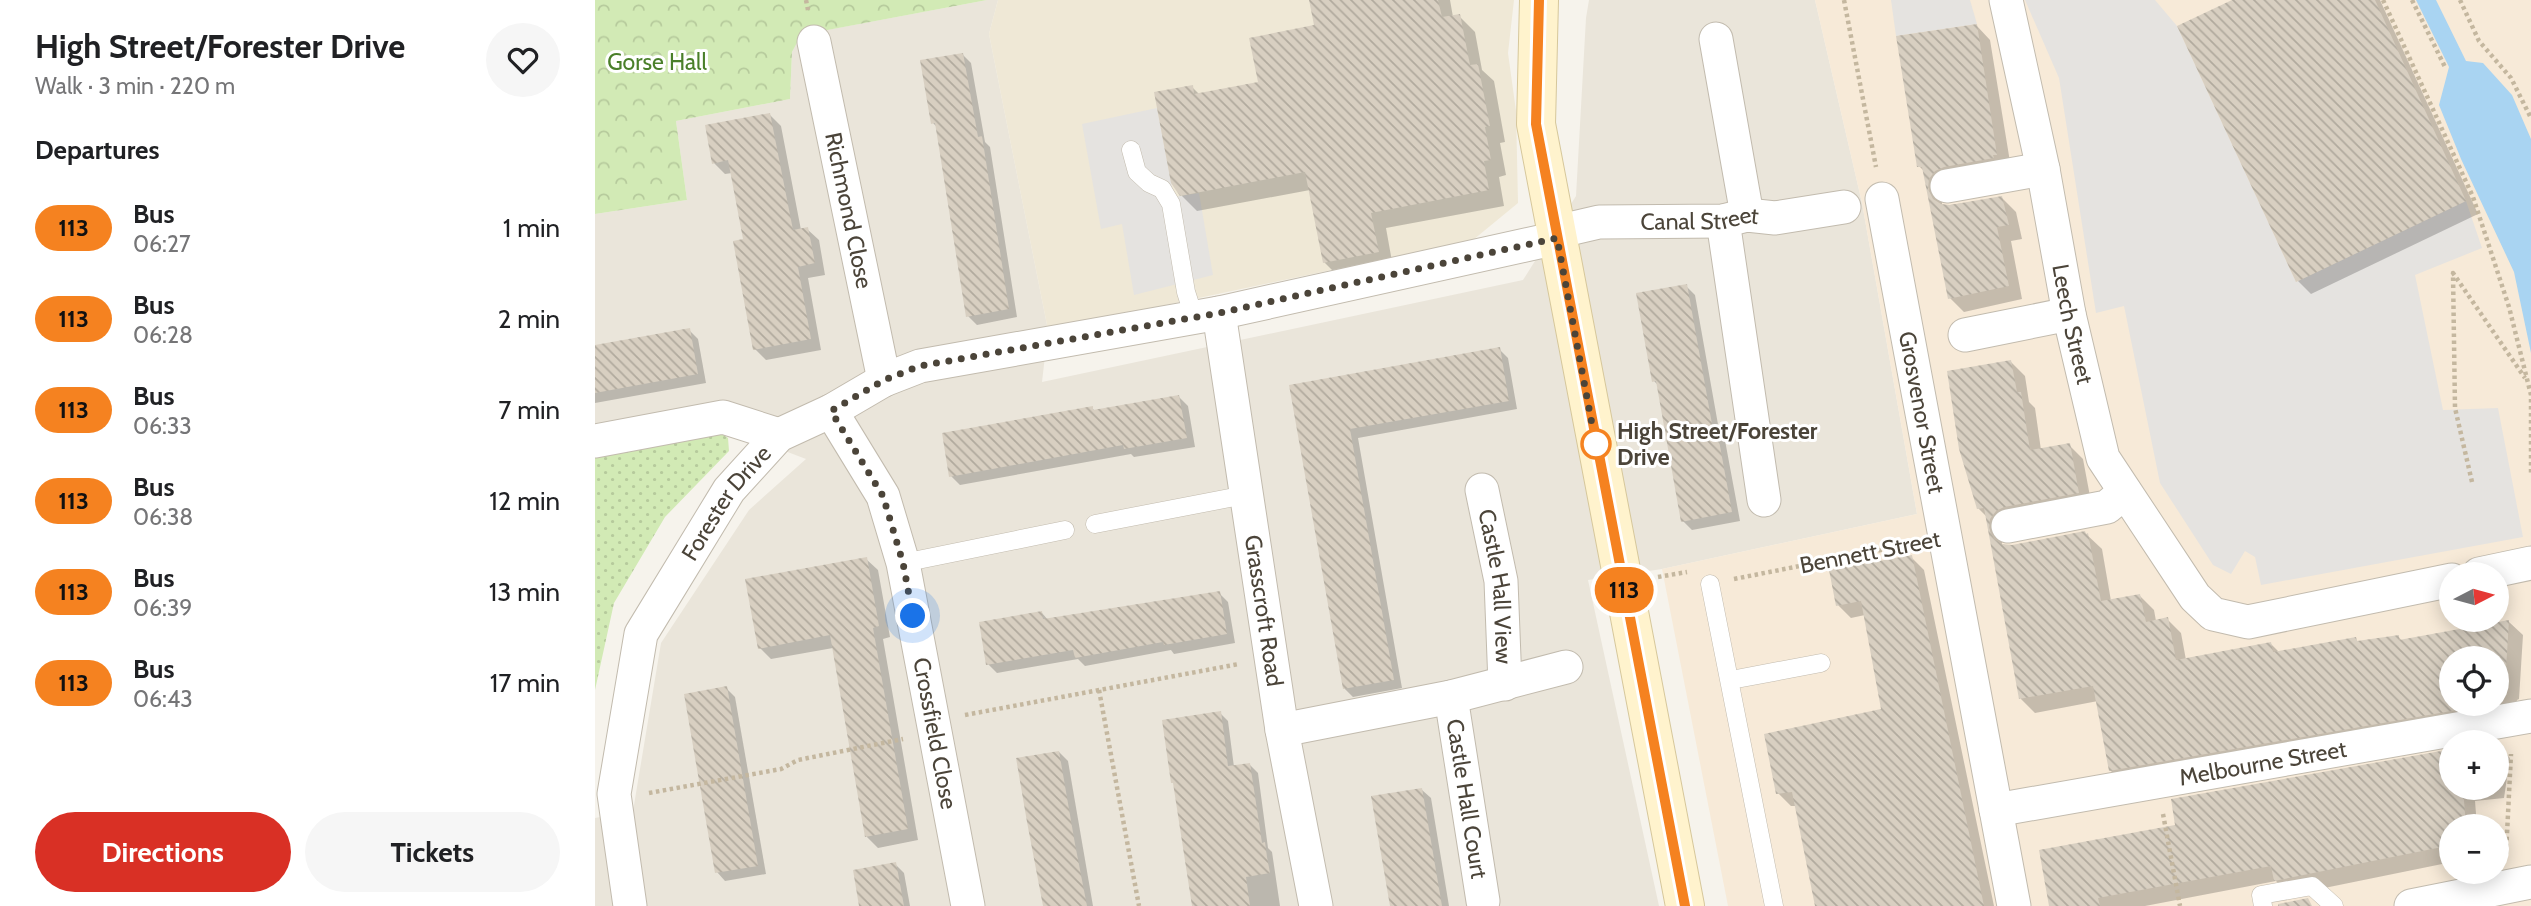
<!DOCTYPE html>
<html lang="en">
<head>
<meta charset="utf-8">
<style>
  :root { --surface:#fff; --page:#f6f6f6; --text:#202124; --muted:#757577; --accent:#d93025 }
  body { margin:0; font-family:Cabin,sans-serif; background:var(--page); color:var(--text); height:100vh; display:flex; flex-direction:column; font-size:26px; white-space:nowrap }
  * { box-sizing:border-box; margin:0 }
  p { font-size:23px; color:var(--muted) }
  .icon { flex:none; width:38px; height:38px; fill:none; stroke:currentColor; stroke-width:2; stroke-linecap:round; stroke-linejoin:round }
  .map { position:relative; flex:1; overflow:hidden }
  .panel { display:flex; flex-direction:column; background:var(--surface); width:595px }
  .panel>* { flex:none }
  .badge { padding:0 14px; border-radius:23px; font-size:24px; line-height:46px }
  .needle { width:46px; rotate:84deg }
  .fabs { position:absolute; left:1844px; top:562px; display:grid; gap:14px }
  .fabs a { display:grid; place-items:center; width:70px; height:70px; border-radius:50%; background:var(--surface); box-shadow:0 4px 18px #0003; font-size:35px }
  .you { position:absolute; width:35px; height:35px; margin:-18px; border:5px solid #fff; border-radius:50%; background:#1a73e8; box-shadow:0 0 0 10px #1a73e833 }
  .map>.badge { position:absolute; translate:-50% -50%; box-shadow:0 0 0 4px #fff }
  h2 { padding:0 35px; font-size:26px; line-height:63px }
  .round { display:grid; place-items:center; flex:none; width:74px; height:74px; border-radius:37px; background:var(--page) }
  .head { display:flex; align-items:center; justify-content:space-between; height:119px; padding:0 35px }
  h1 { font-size:33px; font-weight:700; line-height:52px }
  .button { display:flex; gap:14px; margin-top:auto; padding:14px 35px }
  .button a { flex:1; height:80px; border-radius:42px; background:var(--accent); color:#fff; font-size:28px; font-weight:700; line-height:80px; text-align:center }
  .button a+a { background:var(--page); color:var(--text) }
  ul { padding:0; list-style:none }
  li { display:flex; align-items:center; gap:21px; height:91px; padding:0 35px }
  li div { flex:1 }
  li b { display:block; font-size:26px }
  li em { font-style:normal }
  li .badge { min-width:77px; font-weight:700; text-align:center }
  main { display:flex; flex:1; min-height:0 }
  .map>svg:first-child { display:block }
</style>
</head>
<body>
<main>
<section class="panel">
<div class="head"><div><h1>High Street/Forester Drive</h1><p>Walk · 3 min · 220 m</p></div><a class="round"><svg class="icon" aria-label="heart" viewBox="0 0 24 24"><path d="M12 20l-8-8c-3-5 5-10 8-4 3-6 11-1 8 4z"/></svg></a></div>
<h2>Departures</h2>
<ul>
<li><span class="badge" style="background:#f58220;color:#111">113</span><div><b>Bus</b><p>06:27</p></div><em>1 min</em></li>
<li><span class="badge" style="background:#f58220;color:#111">113</span><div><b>Bus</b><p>06:28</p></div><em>2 min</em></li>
<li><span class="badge" style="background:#f58220;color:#111">113</span><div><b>Bus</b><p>06:33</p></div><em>7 min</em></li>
<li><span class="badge" style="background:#f58220;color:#111">113</span><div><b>Bus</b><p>06:38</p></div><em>12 min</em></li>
<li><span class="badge" style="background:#f58220;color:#111">113</span><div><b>Bus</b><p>06:39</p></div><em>13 min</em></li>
<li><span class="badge" style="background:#f58220;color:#111">113</span><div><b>Bus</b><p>06:43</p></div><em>17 min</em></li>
</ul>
<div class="button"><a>Directions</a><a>Tickets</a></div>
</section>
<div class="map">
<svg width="1936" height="906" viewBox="0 0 1936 906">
  <defs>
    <pattern id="grass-dots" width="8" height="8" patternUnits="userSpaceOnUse" patternTransform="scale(1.75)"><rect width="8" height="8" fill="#d2eab5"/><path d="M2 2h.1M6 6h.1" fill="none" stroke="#b6ca9c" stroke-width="1.8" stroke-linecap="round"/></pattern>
    <pattern id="park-crowns" width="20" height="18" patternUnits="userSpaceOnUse" patternTransform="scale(1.75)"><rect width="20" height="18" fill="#d2eab5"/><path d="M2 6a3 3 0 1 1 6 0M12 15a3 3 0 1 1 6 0" fill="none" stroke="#b6ca9c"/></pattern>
    <pattern id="building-back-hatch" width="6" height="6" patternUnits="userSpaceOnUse" patternTransform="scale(1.75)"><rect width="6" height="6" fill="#d8cfc1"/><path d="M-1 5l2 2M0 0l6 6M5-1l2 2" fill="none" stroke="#b1aa9e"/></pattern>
  </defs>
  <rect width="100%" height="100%" fill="#f6f3ec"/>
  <polygon fill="#eae5da" points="392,0 403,0 394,34 453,330 447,382 928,280 981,196 991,18 994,0 1220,0 1267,203 1322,514 1067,569 993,580 1064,906 0,906 0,818 38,811 66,643 154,510 211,459 87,412 0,430 0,214 92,200 81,121 195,99 197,52 205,35"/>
  <path fill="#f7ead8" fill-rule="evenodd" d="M1220 0H1936V906H1133L1067 569 1322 514 1267 203ZM1857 574H1902V620H1857ZM1857 658H1902V704H1857ZM1857 742H1902V788H1857ZM1857 826H1902V872H1857Z"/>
  <polygon fill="#efe8d6" points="403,0 919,0 913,53 921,111 923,203 878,240 453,330 394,34"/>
  <polygon fill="url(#grass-dots)" points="120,429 133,438 134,451 70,517 19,603 0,690 0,451"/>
  <polygon fill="url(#park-crowns)" points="0,0 392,0 206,35 197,52 195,99 81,121 92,200 0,214"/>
  <g fill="#e5e3e0">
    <polygon points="1296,0 1375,0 1382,24 1301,36"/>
    <polygon points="1430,0 1560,0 1582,26 1701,282 1871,201 1887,248 1820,275 1848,410 1903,408 1928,537 1666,585 1660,557 1650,551 1636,574 1618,565 1565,483 1529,306 1501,313 1464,78"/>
    <polygon points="562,108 579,197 604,193 618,275 539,295 527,224 506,229 487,124"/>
  </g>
  <polygon fill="#a9d4f2" points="1821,0 1841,0 1871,61 1888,63 1917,95 1936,139 1936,353 1919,272 1866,159 1844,105 1854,67"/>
  <g fill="#0003" fill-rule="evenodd">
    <polygon points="716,0 855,0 858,17 864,16 880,32 887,70 899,81 910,142 905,143 911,175 904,177 909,206 791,228 798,267 745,278 729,262 715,190 602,211 586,195 597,87 605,95 665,84 721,27"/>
    <polygon points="1641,0 1785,0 1883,214 1716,294 1703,281"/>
    <polygon points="1381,25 1395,40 1416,168 1348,193 1347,204 1347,206 1407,198 1421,212 1427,239 1416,241 1427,299 1369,312 1355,298 1330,172 1324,166"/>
    <polygon points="368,55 376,63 390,142 395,147 422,317 382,325 373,316 343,128 338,123"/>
    <polygon points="175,115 186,126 206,230 212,229 224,240 230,275 213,278 226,350 171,360 160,349 150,240 137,173 130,174 119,163"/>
    <polygon points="1091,286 1100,295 1124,430 1129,435 1145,521 1097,530 1088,521 1064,386 1059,381"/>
    <polygon points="94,330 103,339 111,383 0,403 0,347"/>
    <polygon points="904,349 913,358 922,409 763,438 807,688 758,697 749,688 696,387"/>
    <path d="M1416 362 1430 376 1434 402 1440 408 1446 450 1474 445 1488 459 1497 507 1408 535 1407 544 1417 547 1490 533 1507 549 1516 601 1545 596 1559 610 1561 621 1572 619 1586 633 1591 660 1676 644 1685 653 1760 639 1765 643 1803 636 1807 641 1914 622 1928 635 1924 699 1922 700 1920 715 1529 784 1515 770 1503 701 1440 713 1426 699 1392 517 1383 508ZM1857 658H1902V704H1857Z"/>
    <polygon points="584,397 593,406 600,447 539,457 536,454 365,485 356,476 497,408 501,412"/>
    <polygon points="1316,557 1329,570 1399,906 1222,906 1201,806 1196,806 1183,793 1288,711 1270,615 1256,618 1243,605"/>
    <polygon points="271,559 283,570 295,637 288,639 323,840 283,848 271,836 238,648 176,659 165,648"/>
    <polygon points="624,593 633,602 640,643 579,654 576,650 490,666 483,659 402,673 393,664 447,613 453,620"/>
    <polygon points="131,688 140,697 171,874 130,881 122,872"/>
    <polygon points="625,713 633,721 639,767 655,765 663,773 673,848 677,852 685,906 599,906"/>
    <polygon points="1902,745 1915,758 1909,798 1880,801 1882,826 1857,826 1857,862 1695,895 1681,881 1550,906 1456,906 1857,788 1902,788"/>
    <polygon points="464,752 473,761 498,906 451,906"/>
    <polygon points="827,790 836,798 854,906 797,906"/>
    <polygon points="300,864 309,873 315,906 266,906"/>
  </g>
  <g fill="url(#building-back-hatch)">
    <polygon points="714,0 843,0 847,17 865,14 875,65 883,64 895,126 890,127 896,160 889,161 894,190 776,213 784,252 728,263 710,172 585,196 576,183 559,92 598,85 599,94 663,82 654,38 719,25"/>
    <polygon points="1637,0 1780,0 1871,201 1701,282 1582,26"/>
    <polygon points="1382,24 1402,155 1398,155 1399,158 1349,167 1340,171 1334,179 1333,189 1338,199 1346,204 1355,205 1407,196 1414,225 1402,227 1414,286 1353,299 1327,167 1322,167 1301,36"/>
    <polygon points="368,53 383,137 387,136 414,309 371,317 340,123 336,124 325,60"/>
    <polygon points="175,113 198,230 213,227 220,263 203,267 216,339 158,350 138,241 148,239 133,160 117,164 110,125"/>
    <polygon points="1092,284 1117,424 1121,424 1137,512 1086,522 1061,381 1057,382 1041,293"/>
    <polygon points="95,328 103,374 0,393 0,345"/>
    <polygon points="905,347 914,401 755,429 799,680 748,689 694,385"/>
    <polygon points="1416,360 1422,392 1426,392 1435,450 1475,443 1484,493 1409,507 1401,511 1395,519 1394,529 1399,539 1407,544 1417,545 1490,531 1491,534 1493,533 1506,601 1545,594 1551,622 1573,617 1581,660 1676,642 1678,652 1761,637 1762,641 1804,635 1804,640 1914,620 1910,686 1908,686 1906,702 1902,702 1902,658 1857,658 1857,704 1896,704 1514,771 1498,686 1424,699 1389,508 1382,509 1364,449 1352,371"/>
    <polygon points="584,395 592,438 529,449 528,445 354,477 347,433 498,406 498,410"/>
    <polygon points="1317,555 1389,906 1220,906 1197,792 1181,794 1169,734 1286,709 1266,601 1241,606 1234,570"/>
    <polygon points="272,557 284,626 278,628 313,829 270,837 235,635 163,649 150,579"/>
    <polygon points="625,591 632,634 569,645 568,642 480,658 478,650 391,665 384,622 447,611 448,619"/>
    <polygon points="132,686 163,866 120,873 89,694"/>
    <polygon points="626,711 633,766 655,763 667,843 670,842 672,857 675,873 651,877 655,906 597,906 578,783 576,783 567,720"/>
    <polygon points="1857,749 1857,788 1868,788 1871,826 1857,826 1857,845 1679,881 1676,866 1503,898 1505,906 1454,906 1444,850 1580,825 1576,799"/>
    <polygon points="464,751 480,844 492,906 448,906 432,822 421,758"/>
    <polygon points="827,788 847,906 795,906 776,796"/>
    <polygon points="301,862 309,906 264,906 258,870"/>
    <polygon points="1713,898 1717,906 1683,906 1683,904"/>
  </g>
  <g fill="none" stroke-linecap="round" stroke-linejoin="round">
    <defs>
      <g id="lane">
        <polyline points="536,150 542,172 554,183 567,189 576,204 591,292 599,317"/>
        <polyline points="500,524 650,495"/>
        <polyline points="308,563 470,530"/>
        <polyline points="1115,584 1179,906"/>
        <polyline points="1136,680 1226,663"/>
        <polyline points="1668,906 1666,895 1717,886 1739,906"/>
      </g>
      <g id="street">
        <path id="s1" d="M1411 0 1448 169 1474 314 1508 458 1600 597 1618 614 1653 622 1857 580"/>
        <polyline points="1121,39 1152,215"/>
        <path id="s2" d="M219 42 289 380"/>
        <polyline points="1352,186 1448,169"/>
        <path id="s3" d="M1287 199 1419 906"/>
        <polyline points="1128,221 1169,500"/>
        <path id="s4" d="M961 232 1004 222 1128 221 1152 215 1180 218 1249 207"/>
        <path id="s5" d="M624 313 687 730 721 906"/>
        <polyline points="1370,335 1474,314"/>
        <path id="s6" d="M236 411 288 496 308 563 373 906"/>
        <polyline points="0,441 128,417 184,435"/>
        <path id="s7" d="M887 490 906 581 910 684"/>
        <polyline points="1413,526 1512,507 1530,492"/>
        <polyline points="1884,574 1936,563"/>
        <path id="s8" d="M856 697 888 901"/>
        <polyline points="687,730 856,697 971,667"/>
        <path id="s9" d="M1401 810 1936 716"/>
        <path id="s10" d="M35 906 19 794 46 634 134 490 184 435 236 411 289 380 325 366 624 313 962 238"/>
        <polyline points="1816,906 1936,882"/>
      </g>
      <polyline id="secondary" points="944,0 941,124 1090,906"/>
    </defs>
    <use href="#lane" stroke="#c2bbae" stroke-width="19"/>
    <use href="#street" stroke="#c2bbae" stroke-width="35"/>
    <use href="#secondary" stroke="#d6c79b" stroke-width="40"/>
    <g stroke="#c4b79f" stroke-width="4.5" stroke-dasharray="3.5 3.5" stroke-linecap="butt">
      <polyline points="211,0 213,10"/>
      <polyline points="1249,0 1281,167"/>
      <polyline points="1788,0 1878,197 1914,307 1936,395 1936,476"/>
      <polyline points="1817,0 1850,67"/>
      <polyline points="1865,0 1884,41 1916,78 1936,118"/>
      <polyline points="1877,482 1860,408 1858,273 1930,378"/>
      <polyline points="1063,577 1092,572"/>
      <polyline points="1139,579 1316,544"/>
      <polyline points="504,690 544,906"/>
      <polyline points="370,715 644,664"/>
      <polyline points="54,793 186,769 203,760 308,739"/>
      <polyline points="1568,814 1585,906"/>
      <polyline points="1911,854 1916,754"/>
    </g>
    <use href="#lane" stroke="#fff" stroke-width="18"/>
    <use href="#street" stroke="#fff" stroke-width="33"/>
    <use href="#secondary" stroke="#fff3cd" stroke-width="38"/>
  </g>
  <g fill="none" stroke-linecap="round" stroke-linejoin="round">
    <defs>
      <polyline id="line" points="944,0 941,124 1090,906"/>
    </defs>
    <use href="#line" stroke="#fff" stroke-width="16"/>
    <use href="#line" stroke="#f58220" stroke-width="10"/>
    <polyline stroke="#4b4439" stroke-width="7" stroke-dasharray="0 12.6" points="318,616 308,563 288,496 236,411 289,380 325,366 624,313 962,238 1002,451 1001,444"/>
  </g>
  <circle fill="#fff" stroke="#f58220" stroke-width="3.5" cx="1001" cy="444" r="14"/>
  <g text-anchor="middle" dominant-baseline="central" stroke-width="6" stroke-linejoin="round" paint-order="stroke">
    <g font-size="23" fill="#4a7f2a" stroke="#fff">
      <text x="62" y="62">Gorse Hall</text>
    </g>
    <g font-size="23" fill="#4b4439" stroke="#fff">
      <text stroke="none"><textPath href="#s2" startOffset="172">Richmond Close</textPath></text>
      <text stroke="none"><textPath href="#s4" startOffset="145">Canal Street</textPath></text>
      <text stroke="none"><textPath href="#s1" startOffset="331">Leech Street</textPath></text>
      <text stroke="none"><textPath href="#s3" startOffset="217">Grosvenor Street</textPath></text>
      <text stroke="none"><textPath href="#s10" startOffset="432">Forester Drive</textPath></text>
      <text transform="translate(1275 552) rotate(-11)">Bennett Street</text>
      <text stroke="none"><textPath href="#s7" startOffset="98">Castle Hall View</textPath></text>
      <text stroke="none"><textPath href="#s5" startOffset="301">Grasscroft Road</textPath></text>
      <text stroke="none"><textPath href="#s6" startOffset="343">Crossfield Close</textPath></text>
      <text stroke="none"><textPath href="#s9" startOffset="271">Melbourne Street</textPath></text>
      <text stroke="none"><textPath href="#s8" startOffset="103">Castle Hall Court</textPath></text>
    </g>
    <g font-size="23" font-weight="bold" fill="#4b4439" stroke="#fff" text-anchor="start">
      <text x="1022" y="431">High Street/Forester<tspan x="1022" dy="26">Drive</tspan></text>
    </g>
  </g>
</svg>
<div class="fabs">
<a><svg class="needle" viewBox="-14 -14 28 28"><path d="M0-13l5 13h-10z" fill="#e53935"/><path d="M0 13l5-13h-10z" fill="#757577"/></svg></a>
<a><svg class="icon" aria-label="locate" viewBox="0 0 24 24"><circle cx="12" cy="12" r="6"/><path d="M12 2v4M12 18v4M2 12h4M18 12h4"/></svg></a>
<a>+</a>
<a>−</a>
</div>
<div class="you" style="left:318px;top:616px"></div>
<b class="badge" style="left:1029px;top:590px;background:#f58220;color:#111">113</b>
</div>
</main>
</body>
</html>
